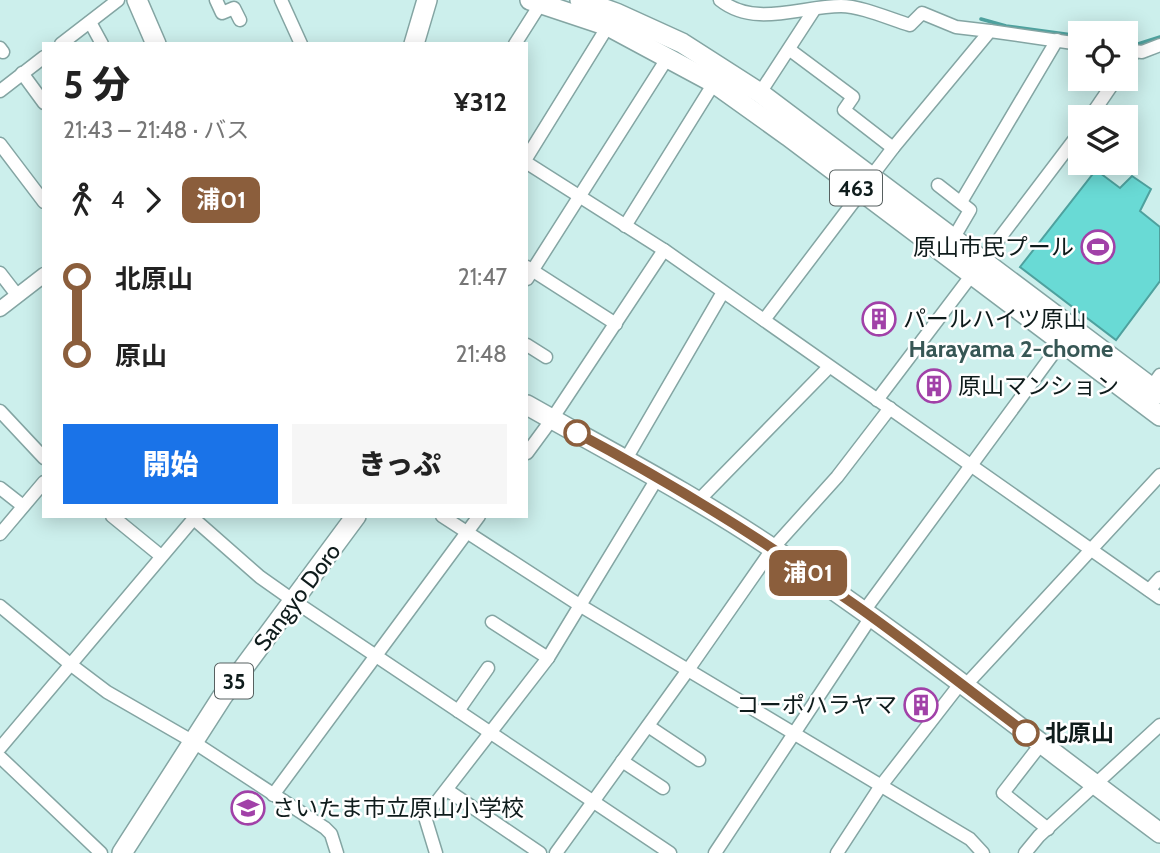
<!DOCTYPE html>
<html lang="ja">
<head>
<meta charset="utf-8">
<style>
  :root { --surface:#fff; --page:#f6f6f6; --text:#222; --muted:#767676; --accent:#1a73e8 }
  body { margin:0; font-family:Cabin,"Noto Sans JP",sans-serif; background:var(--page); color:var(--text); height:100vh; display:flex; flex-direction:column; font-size:26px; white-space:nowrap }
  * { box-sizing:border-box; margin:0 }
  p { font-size:23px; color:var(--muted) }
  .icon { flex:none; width:38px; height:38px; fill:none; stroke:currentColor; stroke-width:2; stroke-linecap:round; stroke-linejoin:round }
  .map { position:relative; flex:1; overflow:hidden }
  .sheet { position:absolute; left:42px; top:42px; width:486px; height:476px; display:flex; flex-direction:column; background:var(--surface); border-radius:0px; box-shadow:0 4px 18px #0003 }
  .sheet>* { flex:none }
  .badge { padding:0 14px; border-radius:10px; font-size:24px; line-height:46px }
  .tools { position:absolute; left:1068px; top:21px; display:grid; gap:14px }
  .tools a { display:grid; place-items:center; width:70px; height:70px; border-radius:0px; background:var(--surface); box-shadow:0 4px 18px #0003; font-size:35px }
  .map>.badge { position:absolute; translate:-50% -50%; box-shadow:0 0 0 4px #fff }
  .legs { display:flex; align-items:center; gap:10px; height:77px; padding:0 21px; font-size:23px }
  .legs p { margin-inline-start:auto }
  .headline { display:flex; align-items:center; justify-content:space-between; height:119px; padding:0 21px }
  h1 { font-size:38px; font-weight:800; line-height:52px }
  .cta { display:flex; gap:14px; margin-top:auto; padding:14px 21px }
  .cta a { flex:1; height:80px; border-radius:0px; background:var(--accent); color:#fff; font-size:28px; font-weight:800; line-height:80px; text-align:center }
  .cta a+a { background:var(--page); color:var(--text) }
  ul { padding:0 21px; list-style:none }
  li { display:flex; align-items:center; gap:24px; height:77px; font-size:26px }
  li i { display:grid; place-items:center; width:10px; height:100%; margin:0 9px; background:currentColor }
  li i::after { content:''; width:18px; height:18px; margin:-9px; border:5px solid; border-radius:50%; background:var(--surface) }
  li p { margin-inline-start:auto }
  li:first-child i { background:linear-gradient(#0000 50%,currentColor 0) }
  li:last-child i { background:linear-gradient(currentColor 50%,#0000 0) }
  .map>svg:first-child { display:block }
</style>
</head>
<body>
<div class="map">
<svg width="1160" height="853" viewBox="0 0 1160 853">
  <rect width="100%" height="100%" fill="#ccefec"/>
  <polygon fill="#69dad5" stroke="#4ea19e" stroke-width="2" points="1096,170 1120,188 1132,176 1151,189 1140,211 1160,227 1160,281 1116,340 1020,267"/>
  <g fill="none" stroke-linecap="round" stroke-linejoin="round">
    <g stroke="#4ea19e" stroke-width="3.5">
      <polyline points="981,19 1006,26 1080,36"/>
      <polyline points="1125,42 1138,44 1160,37"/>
    </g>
    <defs>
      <g id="minor">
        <polyline points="216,0 222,13 234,8 240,20"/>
        <polyline points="281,0 301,44"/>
        <path d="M720 0C755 28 801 6 841 6 861 6 890 19 910 25L922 13 956 27 990 31"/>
        <polyline points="90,22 102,44"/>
        <polyline points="61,44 118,0"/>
        <polyline points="515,44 541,3"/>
        <polyline points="0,48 3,52"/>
        <polyline points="790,50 853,97 844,110 893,148"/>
        <polyline points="1125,50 1142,52 1160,45"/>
        <polyline points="1125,66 1135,51"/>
        <polyline points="22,73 44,103"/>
        <polyline points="0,91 44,57"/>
        <polyline points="760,93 814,10"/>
        <polyline points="1090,117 1116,79"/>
        <polyline points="0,144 44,202"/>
        <polyline points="527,157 608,26"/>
        <polyline points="527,163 664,250 1160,598"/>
        <polyline points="871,177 893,148 990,31 1080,44"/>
        <polyline points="938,185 970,210 953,239"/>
        <polyline points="961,202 1057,40"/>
        <polyline points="625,226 714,83"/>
        <polyline points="527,267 616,324"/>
        <polyline points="0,273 17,295"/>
        <polyline points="527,279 668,57"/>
        <polyline points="764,320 861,192"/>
        <polyline points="527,345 546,357"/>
        <polyline points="1147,393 1160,375"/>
        <polyline points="877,400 1080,132"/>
        <polyline points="890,408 837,477 773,548 688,670 970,839 983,853"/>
        <polyline points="0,411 44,458"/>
        <polyline points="527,453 552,419 664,250"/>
        <polyline points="626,459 723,292"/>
        <polyline points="0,488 23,506"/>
        <polyline points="698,501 829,367"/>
        <polyline points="112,516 161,556"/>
        <polyline points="442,516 581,606 688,670 556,853"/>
        <polyline points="194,519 260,577 294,601 670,853"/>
        <polyline points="0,534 44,482"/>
        <polyline points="1149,590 1160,578"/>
        <polyline points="0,606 70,664 107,692 192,741 325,828 331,834 337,853"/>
        <polyline points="864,611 1061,343"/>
        <polyline points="492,622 548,658"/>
        <polyline points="964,687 1160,475"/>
        <polyline points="458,711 488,668"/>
        <polyline points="648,726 699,760"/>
        <polyline points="1041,744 1003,793 1048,829"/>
        <polyline points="0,748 196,516"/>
        <polyline points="0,757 101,853"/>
        <polyline points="622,761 663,788"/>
        <polyline points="447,790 540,853"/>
        <path d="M273 795C342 702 410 609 479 516"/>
        <polyline points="436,853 425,817 548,658 658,477"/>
        <polyline points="715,853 871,617"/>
        <polyline points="837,853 880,787 960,684"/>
        <polyline points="1025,853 1039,836 1160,725"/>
      </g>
      <polyline id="tertiary" points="0,309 44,275"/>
      <g id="primary">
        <polyline points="414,44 427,0"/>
        <polyline points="122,853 222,697 356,516"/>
      </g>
      <g id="trunk">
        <polyline points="137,0 156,44"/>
        <polyline points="530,0 608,26 714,83 788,136 1160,416"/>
        <polyline points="580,0 616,13 682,43 760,93 1160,394"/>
        <path d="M527 405C610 452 695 496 775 550 907 638 1032 738 1160 833"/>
      </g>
    </defs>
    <use href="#minor" stroke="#84a5a3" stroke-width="15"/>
    <use href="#tertiary" stroke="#84a5a3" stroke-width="17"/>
    <use href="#primary" stroke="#84a5a3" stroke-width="22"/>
    <use href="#trunk" stroke="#84a5a3" stroke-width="22"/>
    <use href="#minor" stroke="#fff" stroke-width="12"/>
    <use href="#tertiary" stroke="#fff" stroke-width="14"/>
    <use href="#primary" stroke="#fff" stroke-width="19"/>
    <use href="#trunk" stroke="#fff" stroke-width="19"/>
  </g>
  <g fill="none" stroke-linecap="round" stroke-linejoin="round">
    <defs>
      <path id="line-1" d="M577 433C675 485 770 544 861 609 917 649 971 692 1026 733"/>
    </defs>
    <use href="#line-1" stroke="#fff" stroke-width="16"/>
    <use href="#line-1" stroke="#8b5e3c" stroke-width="10"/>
  </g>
  <defs>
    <symbol id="stadium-ring" viewBox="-11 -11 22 22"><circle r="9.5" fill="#fff" stroke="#a141a8" stroke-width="1.5"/><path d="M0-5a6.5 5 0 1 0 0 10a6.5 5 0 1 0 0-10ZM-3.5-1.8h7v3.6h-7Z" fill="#a141a8"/></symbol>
    <symbol id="building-ring" viewBox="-11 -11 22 22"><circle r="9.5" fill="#fff" stroke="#a141a8" stroke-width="1.5"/><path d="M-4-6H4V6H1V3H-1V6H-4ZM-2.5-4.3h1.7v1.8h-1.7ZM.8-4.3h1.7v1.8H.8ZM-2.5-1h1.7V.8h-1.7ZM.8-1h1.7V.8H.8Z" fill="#a141a8"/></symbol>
    <symbol id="school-ring" viewBox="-11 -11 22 22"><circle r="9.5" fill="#fff" stroke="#a141a8" stroke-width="1.5"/><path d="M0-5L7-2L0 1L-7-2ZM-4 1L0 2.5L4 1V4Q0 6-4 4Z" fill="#a141a8"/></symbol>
  </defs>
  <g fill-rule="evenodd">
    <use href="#stadium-ring" x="1079" y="228" width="38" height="38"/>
    <use href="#building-ring" x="860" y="300" width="38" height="38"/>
    <use href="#building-ring" x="915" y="367" width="38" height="38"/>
    <use href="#building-ring" x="902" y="686" width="38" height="38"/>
    <use href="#school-ring" x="229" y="789" width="38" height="38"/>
  </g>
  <g fill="#fff" stroke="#8b5e3c" stroke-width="3.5">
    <circle cx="577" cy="433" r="12"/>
    <circle cx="1026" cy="733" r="12"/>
  </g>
  <g text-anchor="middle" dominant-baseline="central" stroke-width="5" stroke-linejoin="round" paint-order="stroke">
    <g fill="#fff" stroke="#576060" stroke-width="2">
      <rect x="830" y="170.5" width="52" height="35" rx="5"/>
      <rect x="215" y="663.5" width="38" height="35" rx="5"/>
    </g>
    <g font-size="21" font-weight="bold" fill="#0f1c1c">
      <text x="856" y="188">463</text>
      <text x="234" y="681">35</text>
    </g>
    <g font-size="23" fill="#0f1c1c" stroke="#fff" text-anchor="start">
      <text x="1074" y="247" text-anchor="end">原山市民プール</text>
      <text x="903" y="319">パールハイツ原山</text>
      <text x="958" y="386">原山マンション</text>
      <text x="897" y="705" text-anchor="end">コーポハラヤマ</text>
      <text x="272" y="808">さいたま市立原山小学校</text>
    </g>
    <g font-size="23" fill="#0f1c1c" stroke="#fff">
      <text transform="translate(297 597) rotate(-53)">Sangyo Doro</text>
    </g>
    <g font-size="23" font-weight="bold" fill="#0f1c1c" stroke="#fff" text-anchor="start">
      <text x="1045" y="733">北原山</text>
    </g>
    <g font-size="24" font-weight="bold" fill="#375755" stroke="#fff">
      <text x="1011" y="348">Harayama 2-chome</text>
    </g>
  </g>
</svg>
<div class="tools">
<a><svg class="icon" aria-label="locate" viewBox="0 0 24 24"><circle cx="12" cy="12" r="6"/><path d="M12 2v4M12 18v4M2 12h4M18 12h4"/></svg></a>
<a><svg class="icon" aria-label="layers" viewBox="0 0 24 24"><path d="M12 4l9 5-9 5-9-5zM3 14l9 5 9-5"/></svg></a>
</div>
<b class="badge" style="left:808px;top:573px;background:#8b5e3c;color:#fff">浦01</b>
<section class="sheet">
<div class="headline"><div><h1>5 分</h1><p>21:43 – 21:48 · バス</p></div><b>¥312</b></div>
<div class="legs"><svg class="icon" aria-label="walk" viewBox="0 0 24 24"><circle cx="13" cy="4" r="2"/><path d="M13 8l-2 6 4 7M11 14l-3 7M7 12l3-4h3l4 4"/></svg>4<svg class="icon" aria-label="forward" viewBox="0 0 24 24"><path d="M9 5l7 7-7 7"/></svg><b class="badge" style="background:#8b5e3c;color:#fff">浦01</b></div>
<ul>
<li><i style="color:#8b5e3c"></i><b>北原山</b><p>21:47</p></li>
<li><i style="color:#8b5e3c"></i><b>原山</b><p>21:48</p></li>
</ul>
<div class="cta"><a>開始</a><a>きっぷ</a></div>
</section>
</div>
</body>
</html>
